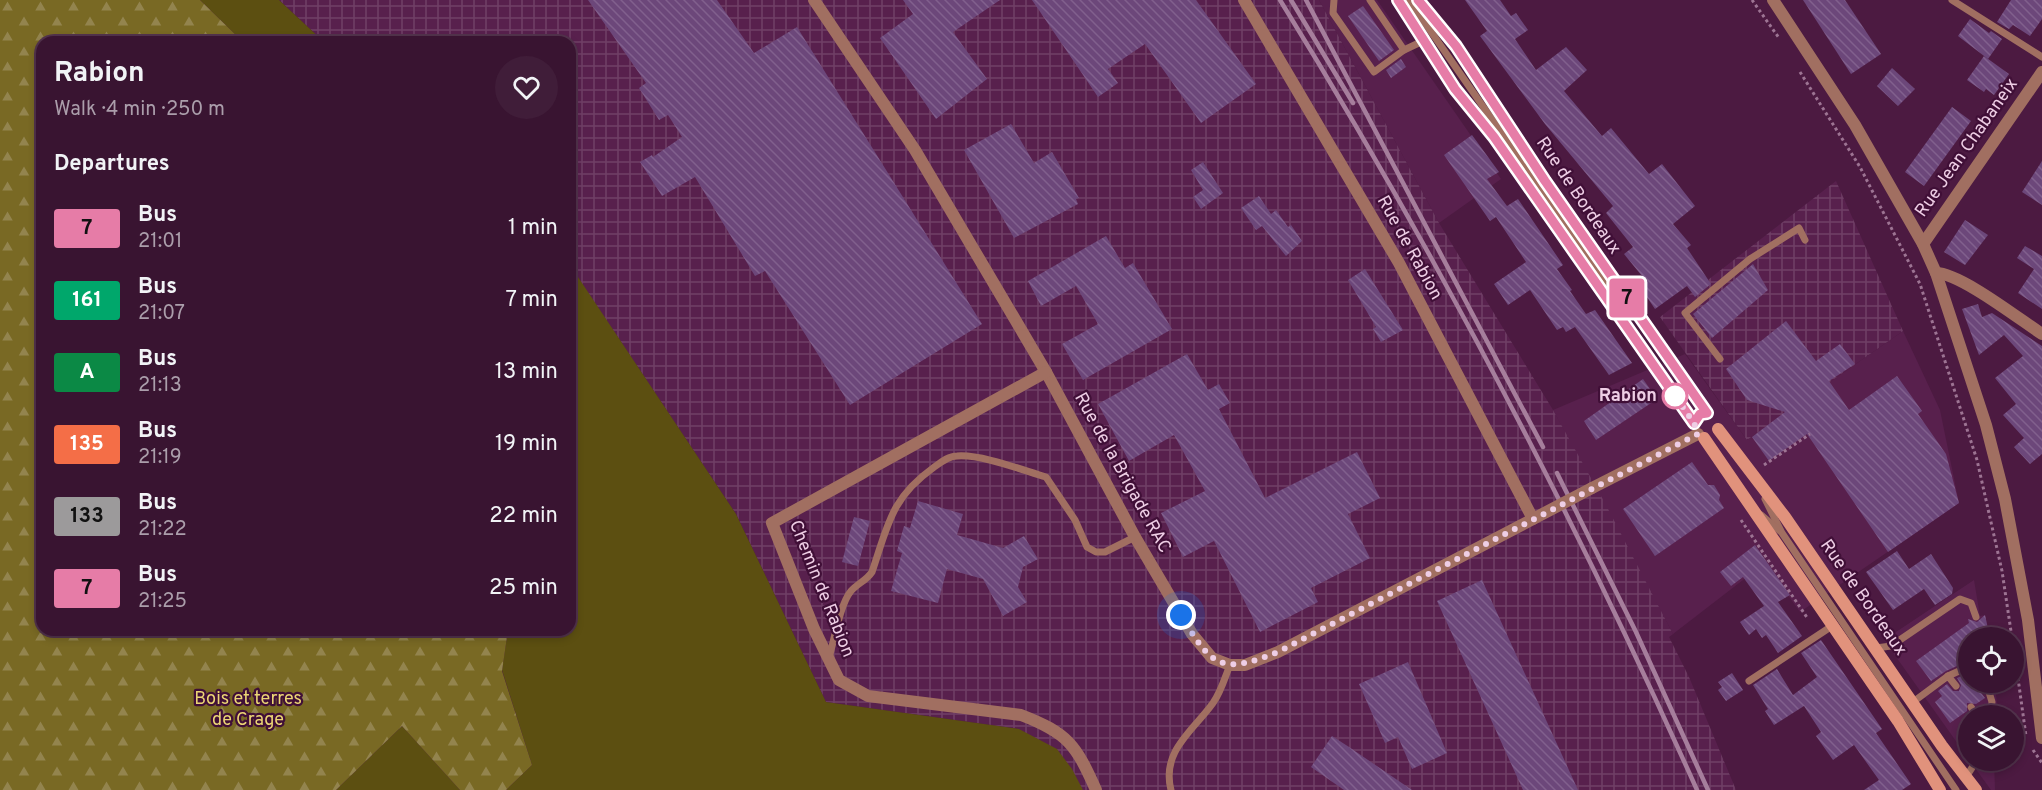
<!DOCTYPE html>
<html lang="en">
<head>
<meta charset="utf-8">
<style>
  :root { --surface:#391431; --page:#401d39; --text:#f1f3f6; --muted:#ab9eab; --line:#53334d }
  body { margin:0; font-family:Overpass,sans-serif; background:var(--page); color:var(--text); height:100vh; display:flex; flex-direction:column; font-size:22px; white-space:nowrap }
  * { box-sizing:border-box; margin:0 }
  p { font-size:20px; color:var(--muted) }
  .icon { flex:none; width:33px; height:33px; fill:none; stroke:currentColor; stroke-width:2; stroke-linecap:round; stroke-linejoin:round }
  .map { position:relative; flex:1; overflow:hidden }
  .sheet { position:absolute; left:36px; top:36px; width:540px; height:600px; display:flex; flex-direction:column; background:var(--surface); border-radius:18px; box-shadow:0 3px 9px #0003,0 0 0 2px var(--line) }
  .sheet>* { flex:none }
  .badge { padding:0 12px; border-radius:4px; font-size:21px; line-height:39px }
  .controls { position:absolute; left:1958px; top:627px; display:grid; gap:12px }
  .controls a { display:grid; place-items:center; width:66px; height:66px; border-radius:50%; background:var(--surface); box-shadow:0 3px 9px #0003,0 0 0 2px var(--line); font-size:30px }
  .you { position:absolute; width:30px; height:30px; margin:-15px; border:4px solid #fff; border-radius:50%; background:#1a73e8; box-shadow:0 0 0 9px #1a73e833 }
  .map>.badge { position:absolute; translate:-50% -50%; box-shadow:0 0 0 3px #fff }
  h2 { padding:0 18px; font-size:22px; line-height:54px }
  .round { display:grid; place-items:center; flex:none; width:63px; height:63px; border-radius:32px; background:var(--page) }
  .summary { display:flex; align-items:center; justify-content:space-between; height:102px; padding:0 18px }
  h1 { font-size:28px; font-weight:700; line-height:45px }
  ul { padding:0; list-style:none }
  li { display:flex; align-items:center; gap:18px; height:72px; padding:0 18px }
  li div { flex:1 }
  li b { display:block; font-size:22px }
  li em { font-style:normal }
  li .badge { min-width:66px; font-weight:700; text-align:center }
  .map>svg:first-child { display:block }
</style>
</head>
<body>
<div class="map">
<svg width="2042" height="790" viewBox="0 0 2042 790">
  <defs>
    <pattern id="industrial-grid" width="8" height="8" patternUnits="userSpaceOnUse" patternTransform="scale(1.5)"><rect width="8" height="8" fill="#58204d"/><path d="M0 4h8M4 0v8" fill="none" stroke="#703f66"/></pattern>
    <pattern id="forest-firs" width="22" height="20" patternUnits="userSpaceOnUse" patternTransform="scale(1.5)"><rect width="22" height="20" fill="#796924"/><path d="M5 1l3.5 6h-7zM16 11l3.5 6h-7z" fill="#93844e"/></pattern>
    <pattern id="building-back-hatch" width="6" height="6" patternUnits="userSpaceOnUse" patternTransform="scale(1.5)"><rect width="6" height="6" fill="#6c477a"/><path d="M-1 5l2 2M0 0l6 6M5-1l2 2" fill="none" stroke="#81608d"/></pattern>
  </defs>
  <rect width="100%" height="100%" fill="#4c1a41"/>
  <g fill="#58204d">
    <polygon points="1319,0 1377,0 1501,179 1439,223"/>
    <polygon points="1903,331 1940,410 1959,503 1800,612 1765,563 1673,634 1553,410 1685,354 1747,440"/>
    <polygon points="1974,580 1980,616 1985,615 1990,637 1968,638 1968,682 1995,683 1998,715 1968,716 1968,758 1884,640"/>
    <polygon points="1970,761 1994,761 1995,790 1991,790"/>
  </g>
  <g fill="url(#industrial-grid)">
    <polygon points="279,0 1319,0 1439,223 1553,410 1606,505 1673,634 1669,637 1689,677 1736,790 1083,790 1019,729 826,702 736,514 617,336 570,276 570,42 324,42"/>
    <polygon points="1836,181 1903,331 1747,440 1660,317"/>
  </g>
  <g fill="#5c4f11">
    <polygon points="200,0 279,0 324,42 243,42"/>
    <polygon points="570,265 736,514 826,702 1019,729 1057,749 1072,769 1083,790 506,790 532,765 502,670 508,630 570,630"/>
    <polygon points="402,726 460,790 336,790"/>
  </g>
  <polygon fill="url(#forest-firs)" points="0,0 200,0 243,42 42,42 42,630 508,630 502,671 532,765 506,790 460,790 402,726 336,790 0,790"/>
  <g fill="url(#building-back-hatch)">
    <polygon points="588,0 717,0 754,53 797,27 982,324 850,405 765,271 755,276 695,177 662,196 640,162 652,155 653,157 682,137 668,115 659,120 639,88 646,83"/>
    <polygon points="903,0 1000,0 953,32 987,79 936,119 880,38 913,14"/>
    <polygon points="1032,0 1196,0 1256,84 1201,123 1145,44 1108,69 1118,83 1098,97"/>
    <polygon points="1465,0 1500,0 1511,16 1516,13 1528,30 1515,39 1536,70 1566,47 1587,70 1564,91 1602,136 1611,128 1649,174 1662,164 1695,206 1673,224 1691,245 1687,248 1711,284 1695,297 1687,286 1655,309 1636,281 1642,276 1624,254 1633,247 1606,213 1613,206 1545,124 1480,36 1487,31"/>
    <polygon points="1803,0 1845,0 1881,54 1851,74"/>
    <polygon points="2011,0 2042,0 2042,19 2030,36 2013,25 2009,29 1997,22"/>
    <polygon points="1363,6 1394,50 1379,61 1348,16"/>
    <polygon points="1970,19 1989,33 1991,31 2002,39 1988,59 1958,36"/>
    <polygon points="1984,56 2009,74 1994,95 1986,89 1984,92 1967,80"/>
    <polygon points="1401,59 1406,67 1391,78 1386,70"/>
    <polygon points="1892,68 1915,89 1898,106 1877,86"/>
    <polygon points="1952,107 1971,121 1924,186 1905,172"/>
    <polygon points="1011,124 1034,163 1052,152 1079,198 1076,199 1078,204 1014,238 964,150"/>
    <polygon points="1472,135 1499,172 1487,179 1507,206 1518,199 1563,265 1557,269 1572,290 1570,291 1586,314 1595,310 1632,363 1609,375 1575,327 1566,332 1563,327 1557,330 1530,290 1508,305 1494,284 1526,262 1496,217 1490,221 1444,155"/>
    <polygon points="2042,161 2042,205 2022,192"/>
    <polygon points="1203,162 1223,193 1201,209 1193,197 1203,190 1191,170"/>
    <polygon points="1259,196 1271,214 1276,210 1288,227 1291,225 1302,241 1286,256 1262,226 1256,230 1241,208"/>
    <polygon points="1965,220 1988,235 1965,265 1944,252"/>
    <polygon points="1106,236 1125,268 1133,263 1172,329 1083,380 1062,344 1098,324 1076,286 1041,306 1028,281"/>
    <polygon points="2025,246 2042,256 2042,309 2018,293 2034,269 2017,258"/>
    <polygon points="1753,264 1768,290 1712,338 1693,314"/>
    <polygon points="1365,269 1403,330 1381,342 1373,329 1376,327 1348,280"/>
    <polygon points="1978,304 1982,317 1992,313 2042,346 2042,454 2030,464 2014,447 2024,438 2003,415 2016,404 1995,378 2023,356 2004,335 1979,355 1962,309"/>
    <polygon points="1786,321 1816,361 1840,344 1855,364 1829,381 1849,410 1897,376 1922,411 1918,414 1946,454 1959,503 1888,552 1807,434 1769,461 1752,437 1785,412 1747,400 1726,369"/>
    <polygon points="1187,354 1208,390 1219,384 1230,403 1219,409 1265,498 1357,452 1380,498 1348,514 1370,558 1311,588 1318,602 1260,632 1214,541 1183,557 1161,513 1205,491 1174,435 1129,461 1098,404"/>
    <polygon points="1643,379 1657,399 1596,440 1584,421"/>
    <polygon points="1692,462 1708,485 1714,485 1720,495 1719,500 1724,508 1655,556 1623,509"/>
    <polygon points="918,501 963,514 957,535 1003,548 1024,536 1038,559 1023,567 1018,587 1027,602 1003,616 983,579 947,569 938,603 891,591 902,553 897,551 904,526 910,528"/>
    <polygon points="854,517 870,521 858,566 842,562"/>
    <polygon points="1755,545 1790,595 1778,602 1802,636 1778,653 1766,635 1762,638 1756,629 1749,635 1740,622 1764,606 1743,577 1731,586 1720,572"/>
    <polygon points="1897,551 1909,569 1931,554 1953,588 1952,594 1935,605 1924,589 1893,610 1866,572"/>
    <polygon points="1482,580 1573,779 1578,790 1523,790 1437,601"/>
    <polygon points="1985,615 1990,638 1968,638 1968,661 1946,671 1931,681 1916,661 1969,623 1968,619 1977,622"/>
    <polygon points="1821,640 1882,729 1876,733 1911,784 1902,790 1864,790 1879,780 1854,745 1833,760 1816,736 1821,732 1804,706 1774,725 1765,711 1768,709 1753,685 1777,669 1793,695 1817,677 1801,653"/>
    <polygon points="1408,662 1447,753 1412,769 1398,737 1385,743 1359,684"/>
    <polygon points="1732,673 1743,690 1726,701 1718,690 1722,687 1718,682"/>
    <polygon points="1968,673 1968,682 1973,682 1985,698 1976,704 1967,703 1967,711 1950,723 1935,702 1942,696 1938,691 1947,684 1953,691 1959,691 1961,685 1957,678"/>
    <polygon points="1332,736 1349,747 1412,790 1344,790 1311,767"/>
  </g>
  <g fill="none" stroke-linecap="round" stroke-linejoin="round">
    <g stroke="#9d7493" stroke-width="3" stroke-dasharray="3 3" stroke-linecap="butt">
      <polyline points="1752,0 1779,38"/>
      <polyline points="1800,72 1860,167 1920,284 1977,460 2002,571 2012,638"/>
      <polyline points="1764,465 1810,434"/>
      <polyline points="1741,520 1808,619"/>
      <polyline points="2013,642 2026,736"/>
      <polyline points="2033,750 2042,763"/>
    </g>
    <g stroke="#a16f61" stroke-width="7">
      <polyline points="1334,0 1333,13 1374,72 1404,50 1370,0"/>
      <polyline points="1409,0 1609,288 1612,300"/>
      <polyline points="1952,0 2042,57"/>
      <polyline points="1404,50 1423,41"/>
      <polyline points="1720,359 1685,313 1750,259 1799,228 1805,240"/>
      <polyline points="1765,499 1782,533 1956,790"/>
      <polyline points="1761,515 1780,531"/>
      <polyline points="1876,648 1891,646 1960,599 1971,603 1976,617"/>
      <path d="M829 658C834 641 840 604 851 591 858 583 866 581 872 572 888 525 891 498 933 468 940 463 948 456 957 456 981 454 1022 470 1046 477L1075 520 1087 547 1096 552H1105L1135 537"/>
      <polyline points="1948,676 1968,667"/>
      <polyline points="1749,681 1832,626"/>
      <polyline points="1986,682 1992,702 1990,716"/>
      <polyline points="1913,702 1948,676 1956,686"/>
      <polyline points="1971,707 1977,716"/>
      <polyline points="1966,777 1977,760"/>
      <path d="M1171 790C1161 751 1193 731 1213 703 1221 692 1225 677 1230 665"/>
    </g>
    <g stroke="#a16f61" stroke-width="12">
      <polyline points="814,0 915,150 1046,372 1135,537 1192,634 1212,658 1230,665 1245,665 1278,652 1533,519 1399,263 1244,0"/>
      <polyline points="1773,0 1855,125 1923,244 1936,273 1986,425 2005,499 2028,620 2042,738"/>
      <polyline points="1923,244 2042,72"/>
      <path d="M1936 273C1960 273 2019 319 2042 334"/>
      <path d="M1046 372 772 523 814 629 839 680 868 696 1021 715C1068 733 1076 745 1096 790"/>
      <polyline points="1592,488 1698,434"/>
    </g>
    <g stroke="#e1927c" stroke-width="12">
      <polyline points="1398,0 1455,89 1494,137 1694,423"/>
      <polyline points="1418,0 1456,46 1545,181 1707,413"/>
      <polyline points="1718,429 1785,517 1942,746 1976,790"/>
      <polyline points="1704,438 1898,721 1940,790"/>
    </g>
    <g stroke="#a67e9c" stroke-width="4.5">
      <path d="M1280 0C1437 254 1575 518 1697 790"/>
      <polyline points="1291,0 1353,103"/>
      <polyline points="1306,0 1543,447"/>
      <polyline points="1557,473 1636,632 1708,790"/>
    </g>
    <polyline stroke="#a16f61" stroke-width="12" points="1533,519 1592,488"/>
  </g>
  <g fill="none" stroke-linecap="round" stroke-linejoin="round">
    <defs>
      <polyline id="line" points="1398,0 1455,89 1494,137 1694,423 1700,414 1707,413 1545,181 1456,46 1418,0"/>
    </defs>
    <use href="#line" stroke="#fff" stroke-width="14"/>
    <use href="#line" stroke="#e67ca7" stroke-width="9"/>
    <path stroke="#eecee5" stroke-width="6" stroke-dasharray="0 10.8" d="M1181 615C1212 667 1220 675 1278 652L1698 434 1694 423 1675 396"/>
  </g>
  <circle fill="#fff" stroke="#e67ca7" stroke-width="3" cx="1675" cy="396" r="12"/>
  <g text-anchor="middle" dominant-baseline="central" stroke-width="4.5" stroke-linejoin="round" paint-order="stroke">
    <g font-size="18" fill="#eecee5" stroke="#400f37">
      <text transform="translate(1967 148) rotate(-55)">Rue Jean Chabaneix</text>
      <text transform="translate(1578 196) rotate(56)">Rue de Bordeaux</text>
      <text transform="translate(1409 248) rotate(61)">Rue de Rabion</text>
      <text transform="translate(1122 473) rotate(61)">Rue de la Brigade RAC</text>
      <text transform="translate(821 589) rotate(68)">Chemin de Rabion</text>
      <text transform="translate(1863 598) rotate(55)">Rue de Bordeaux</text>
    </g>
    <g font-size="18" font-weight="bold" fill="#eecee5" stroke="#400f37" text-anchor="end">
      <text x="1657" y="396">Rabion</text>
    </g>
    <g font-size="18" fill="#ecd675" stroke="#400f37">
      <text x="248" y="699">Bois et terres<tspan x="248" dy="21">de Crage</tspan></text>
    </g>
  </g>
</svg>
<div class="controls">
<a><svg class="icon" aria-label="locate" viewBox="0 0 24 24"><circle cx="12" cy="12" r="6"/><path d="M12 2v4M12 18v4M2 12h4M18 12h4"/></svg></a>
<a><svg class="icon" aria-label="layers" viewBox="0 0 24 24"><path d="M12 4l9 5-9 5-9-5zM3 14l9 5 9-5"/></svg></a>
</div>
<div class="you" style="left:1181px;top:615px"></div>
<b class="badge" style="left:1627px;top:298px;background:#e67ca7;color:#111">7</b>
<section class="sheet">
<div class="summary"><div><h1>Rabion</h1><p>Walk · 4 min · 250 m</p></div><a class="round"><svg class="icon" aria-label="heart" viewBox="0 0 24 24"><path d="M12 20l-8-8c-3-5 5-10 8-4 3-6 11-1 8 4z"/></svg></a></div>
<h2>Departures</h2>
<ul>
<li><span class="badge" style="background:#e67ca7;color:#111">7</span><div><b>Bus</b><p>21:01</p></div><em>1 min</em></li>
<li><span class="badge" style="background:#00a76b;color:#fff">161</span><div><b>Bus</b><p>21:07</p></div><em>7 min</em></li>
<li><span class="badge" style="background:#0b8945;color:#fff">A</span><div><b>Bus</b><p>21:13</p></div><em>13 min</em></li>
<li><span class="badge" style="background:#f46e47;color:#fff">135</span><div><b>Bus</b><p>21:19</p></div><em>19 min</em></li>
<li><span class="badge" style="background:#9c9a9b;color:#111">133</span><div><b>Bus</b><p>21:22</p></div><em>22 min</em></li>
<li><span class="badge" style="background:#e67ca7;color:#111">7</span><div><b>Bus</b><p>21:25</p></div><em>25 min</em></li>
</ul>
</section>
</div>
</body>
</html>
